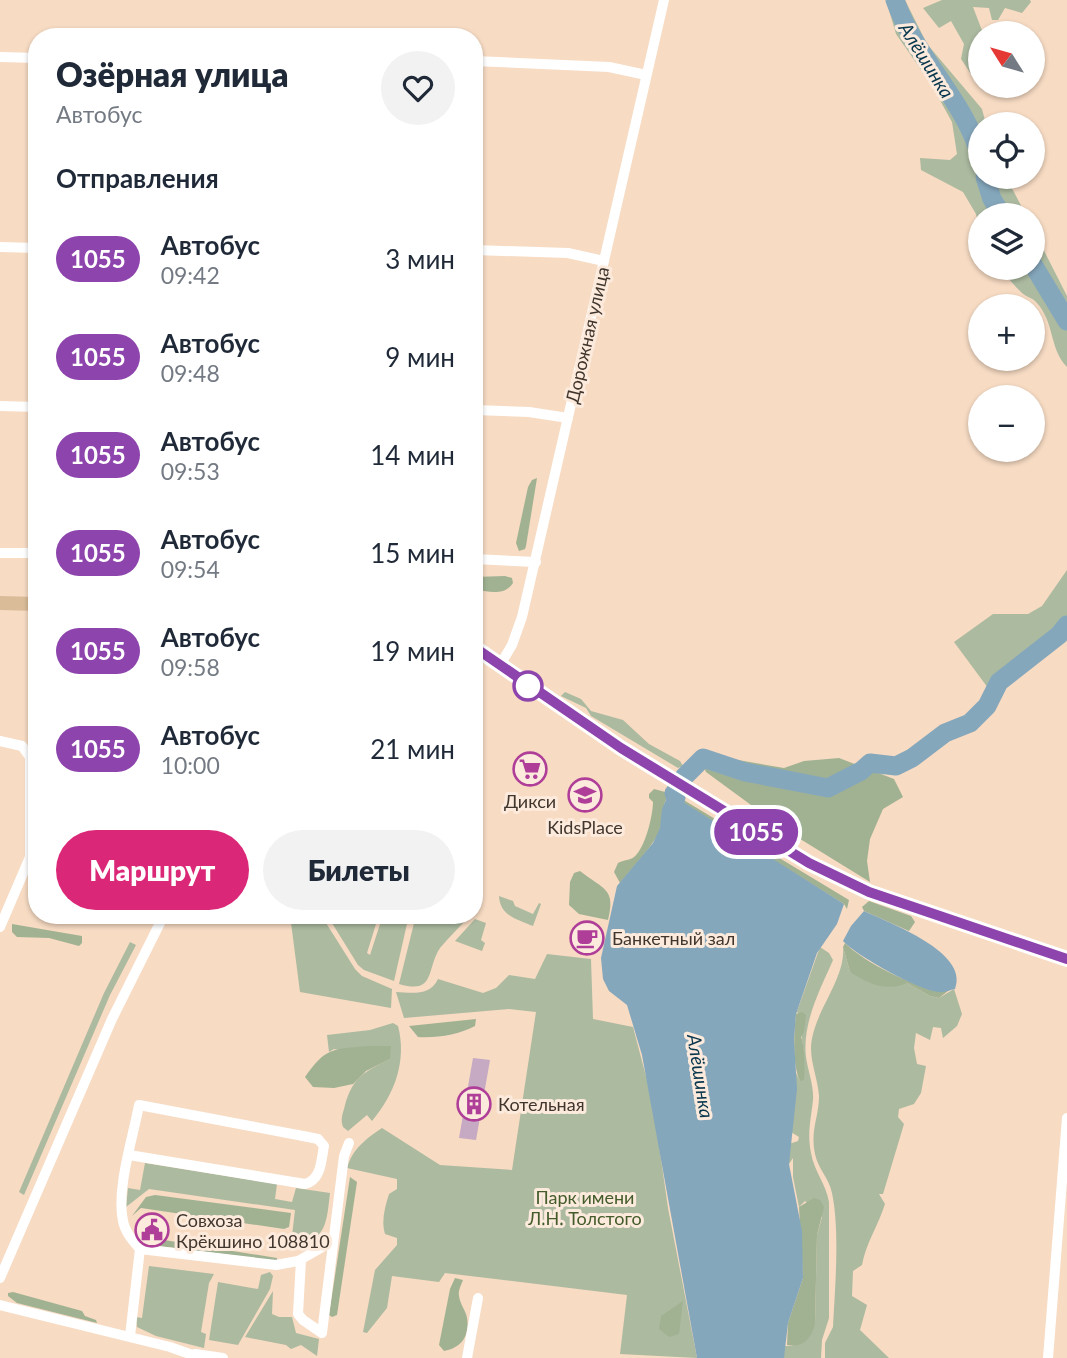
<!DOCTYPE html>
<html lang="ru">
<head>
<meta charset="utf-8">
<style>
  :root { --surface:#fff; --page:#f2f2f3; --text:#1f2937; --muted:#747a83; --accent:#db2777 }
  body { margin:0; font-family:Lato,sans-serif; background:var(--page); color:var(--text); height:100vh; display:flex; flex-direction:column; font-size:26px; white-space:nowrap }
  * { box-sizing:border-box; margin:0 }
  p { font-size:23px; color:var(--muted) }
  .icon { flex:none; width:38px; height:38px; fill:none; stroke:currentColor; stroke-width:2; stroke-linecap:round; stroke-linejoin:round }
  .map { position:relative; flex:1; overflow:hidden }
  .sheet { position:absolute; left:28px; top:28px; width:455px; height:896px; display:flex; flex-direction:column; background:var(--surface); border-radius:28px; box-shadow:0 2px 5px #0004 }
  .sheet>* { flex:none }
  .badge { padding:0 14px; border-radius:23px; font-size:24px; line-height:46px }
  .needle { width:46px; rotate:307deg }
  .tools { position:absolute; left:968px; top:21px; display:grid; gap:14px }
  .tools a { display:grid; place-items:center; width:77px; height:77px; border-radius:50%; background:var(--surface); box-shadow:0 2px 5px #0004; font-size:35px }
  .map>.badge { position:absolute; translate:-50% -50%; box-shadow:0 0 0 4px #fff }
  h2 { padding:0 28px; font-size:26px; line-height:63px }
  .round { display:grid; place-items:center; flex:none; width:74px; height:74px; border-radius:37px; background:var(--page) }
  .head { display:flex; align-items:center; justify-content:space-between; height:119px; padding:0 28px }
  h1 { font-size:33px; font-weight:800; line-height:52px }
  .cta { display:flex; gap:14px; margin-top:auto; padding:14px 28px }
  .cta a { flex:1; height:80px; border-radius:42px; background:var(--accent); color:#fff; font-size:28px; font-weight:800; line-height:80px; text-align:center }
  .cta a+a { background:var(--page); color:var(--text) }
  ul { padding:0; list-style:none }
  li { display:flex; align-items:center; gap:21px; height:98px; padding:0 28px }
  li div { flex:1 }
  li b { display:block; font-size:26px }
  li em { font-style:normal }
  li .badge { min-width:77px; font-weight:700; text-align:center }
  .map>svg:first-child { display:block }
</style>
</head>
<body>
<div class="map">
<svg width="1067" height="1358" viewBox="0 0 1067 1358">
  <rect width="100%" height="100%" fill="#f7dbc3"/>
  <g fill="#acbaa0">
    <polygon points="886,0 905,0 927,44 982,109 986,124 980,124 980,177 1006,177 1026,215 980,215 980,230 976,214 963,192 921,170 920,158 950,160 957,154 952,122 931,84 896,34"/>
    <polygon points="942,0 1030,0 1031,2 1022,13 1005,8 998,20 992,20 989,8 973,7 983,33 980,33 980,79 971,74 961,59 964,44 951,21 939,28 923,8"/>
    <path d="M1033 229 1067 296V367C1049 349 1055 322 1036 302 1033 298 1026 297 1022 293 1014 286 1007 276 1000 268H1032Z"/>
    <polygon points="1067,570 1067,631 1024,662 991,692 954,642 993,614 1028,614 1042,606"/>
    <polygon points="565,692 581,699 591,711 623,720 649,744 680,761 683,766 678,768 591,716 586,708 561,696"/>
    <path d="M499 896 513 901 515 906 533 914 539 903 541 904 533 926C517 919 500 916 499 896Z"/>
    <polygon points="290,915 321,915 355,969 362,976 392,989 391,1008 300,992"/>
    <polygon points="327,915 348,922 360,915 376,924 367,953 370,955 383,915 409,915 394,981 364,970 358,965"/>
    <path d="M416 915H470C461 926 449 937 440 948 426 969 436 995 399 984Z"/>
    <polygon points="475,919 486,923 481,940 485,943 482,951 455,941"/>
    <polygon points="130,942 136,945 110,995 24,1195 19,1192 104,993"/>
    <path d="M820 947 829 953 833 960C820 990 802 1023 806 1057 808 1072 814 1085 813 1100 811 1119 807 1133 811 1153 814 1171 826 1184 829 1202V1318L822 1340 821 1358H784V1346H792L815 1324 817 1235 822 1217 805 1201 799 1207 793 1177V1158L789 1164V1144L798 1141 799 1137 791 1132 796 1073 800 1081C809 1059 800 1035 798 1012L796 1014Z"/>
    <path d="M843 947 850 972 907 983 930 996 939 998 954 989 962 1014 957 1026 943 1038 941 1028 933 1027 930 1040 916 1033 914 1048 917 1064 926 1066 921 1093 914 1104 899 1109 898 1117 904 1124 883 1194H879L885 1204C878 1226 866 1243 862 1265L853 1271 852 1296 867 1305 860 1330 889 1358H825V1343L833 1327C835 1288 840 1231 832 1193 829 1178 818 1169 815 1154 810 1129 819 1118 819 1096 818 1080 811 1064 811 1048 812 1013 846 980 843 947Z"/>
    <path d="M547 954 591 959 593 1019 633 1027 653 1103 668 1208 697 1358 620 1354 627 1295 445 1273 439 1282 392 1276 387 1308 367 1333 363 1332 375 1270 397 1245V1238L385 1234C381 1221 385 1207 389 1194L397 1189V1179L347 1168C353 1148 366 1139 382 1128L440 1165 512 1170 536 1012 509 1009 404 1018 396 992C413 993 430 996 438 979L483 993 496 988 509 975 535 979Z"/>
    <path d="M393 1023 398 1026C407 1060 395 1094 372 1121L367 1115 348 1131 343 1127C340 1118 343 1114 345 1105 353 1077 364 1072 390 1059L334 1049 329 1052 327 1035 370 1030Z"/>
    <path d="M145 1163 277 1184 275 1199 292 1202 296 1188 330 1193C327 1216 328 1237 302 1245L303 1238 292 1236 295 1210 149 1189 126 1207 128 1188 140 1190Z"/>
    <polygon points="149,1266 214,1274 209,1283 201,1332 206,1334 204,1348 156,1336 137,1327 136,1317 142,1318"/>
    <polygon points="270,1272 273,1276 270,1289 238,1345 209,1340 218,1282 258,1289 261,1275"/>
    <polygon points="273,1291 272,1314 279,1317 292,1317 296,1333 319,1339 317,1356 301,1345 291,1349 286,1345 245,1337"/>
  </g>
  <g fill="#a1b293">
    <polygon points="537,478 526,546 525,549 519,551 516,543 528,487 532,480"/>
    <path d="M505 576 512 578 513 583C505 596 488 592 474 589V577Z"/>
    <polygon points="698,753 784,768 804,761 839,758 894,779 903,797 883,809 870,839 867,861 870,882 784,829 706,772"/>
    <path d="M654 789 669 793C661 806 664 819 659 832 650 850 633 867 620 883L614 872 618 863C623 860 631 860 634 857 645 849 653 815 653 802L649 798V794Z"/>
    <polygon points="682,799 849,900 847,909 844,904 685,805 680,801"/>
    <path d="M580 871C604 890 616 888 608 920L579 914 569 905 570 882 574 873Z"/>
    <polygon points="869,901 911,916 915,922 909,931 864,911 862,907"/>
    <polygon points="12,924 82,936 82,943 79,946 49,938 17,937 12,932"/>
    <path d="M845 943C863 962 922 992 948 991L939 998 930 996 907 983C886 992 869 984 850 972L843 947Z"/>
    <path d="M802 1012 806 1015 804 1032 801 1037C805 1046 805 1068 804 1080L800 1081C792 1065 794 1032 796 1014Z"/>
    <path d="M476 1019 475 1026C458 1035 438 1038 418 1037L409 1026Z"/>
    <path d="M368 1046H391L390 1059 366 1071 353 1084 334 1088 313 1087 305 1077C326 1047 333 1049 368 1046Z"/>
    <polygon points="350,1177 357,1182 337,1315 332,1317 329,1315"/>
    <polygon points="155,1195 291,1213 289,1227 284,1229 141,1208 132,1216 146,1197"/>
    <path d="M814 1198 820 1200 824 1207 817 1235 815 1324C811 1339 803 1348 787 1345L788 1323 803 1278 799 1207Z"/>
    <polygon points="158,1239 277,1258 277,1261 159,1246 156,1241"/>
    <path d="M455 1278 463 1280C461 1285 458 1291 459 1296 460 1304 466 1311 467 1318 470 1336 461 1348 444 1351L439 1345 450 1289Z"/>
    <polygon points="13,1292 82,1311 85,1316 96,1320 97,1323 17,1303 8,1296 8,1293"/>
    <polygon points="683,1301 679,1334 669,1337 659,1329 661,1316"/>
  </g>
  <g fill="#85a7bc">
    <polygon points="669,793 844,904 837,924 817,953 796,1014 794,1040 797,1089 789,1164 802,1231 803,1278 788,1323 784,1358 697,1358 642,1055 627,1005 609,991 603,979 601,958 617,886 653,843 660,828 662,809"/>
    <path d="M864 911C889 923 970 952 955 989 950 990 944 993 939 992 920 991 857 956 843 941L851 926Z"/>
  </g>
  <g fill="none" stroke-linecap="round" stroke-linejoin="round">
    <g stroke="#85a7bc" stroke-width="19">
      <path d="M895 0C915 58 965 100 980 156"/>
      <polyline points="985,177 992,199 1002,215"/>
      <polyline points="1032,263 1067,321"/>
      <polyline points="684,777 703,758 745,772 828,788 861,771 870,763 896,766 912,758 945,733 970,723 987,706 999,682 1059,635 1067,625"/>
      <polyline points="674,793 676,798"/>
    </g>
  </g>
  <polygon fill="#c6a9c2" points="473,1058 490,1060 476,1140 459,1138"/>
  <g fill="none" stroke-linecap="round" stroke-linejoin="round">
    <g stroke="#fff" stroke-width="10">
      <polyline points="0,57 37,58"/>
      <polyline points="474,61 609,67 646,75"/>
      <polyline points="0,247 37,248"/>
      <polyline points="474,250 568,253 604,261"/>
      <polyline points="0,406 37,407"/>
      <polyline points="474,410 529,412 568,418"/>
      <polyline points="0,553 37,553"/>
      <polyline points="474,559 536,562"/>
      <polyline points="500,665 512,645 522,617 664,0"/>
      <polyline points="0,741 22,746 30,757 30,857 0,927"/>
      <path d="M129 1155 305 1184C322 1179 321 1160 324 1146L318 1139 303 1136 139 1105C133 1138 116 1189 123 1221 125 1232 133 1241 140 1249L130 1336"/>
      <polyline points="140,1249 276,1265 298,1261 333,1241"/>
      <polyline points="301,1260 298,1314 303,1320 322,1333 344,1156 349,1143"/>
      <polyline points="0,1278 112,1019 164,915"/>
      <polyline points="0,1305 170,1347 201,1358"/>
      <polyline points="195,1354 223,1358"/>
      <polyline points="467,1358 478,1298"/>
      <polyline points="1048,1358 1067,1118"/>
    </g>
    <g stroke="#dabc98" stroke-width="14">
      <polyline points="0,603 37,604"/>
      <polyline points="474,647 621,748 809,863 869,892 1067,959"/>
    </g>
  </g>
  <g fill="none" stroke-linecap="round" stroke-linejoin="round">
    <defs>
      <polyline id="line" points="474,647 621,748 809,863 869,892 1067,959"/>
    </defs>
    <use href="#line" stroke="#fff" stroke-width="16"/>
    <use href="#line" stroke="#8e44ad" stroke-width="10"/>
  </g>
  <defs>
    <symbol id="supermarket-ring" viewBox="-11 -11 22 22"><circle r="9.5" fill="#fceadc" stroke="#af3e99" stroke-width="1.5"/><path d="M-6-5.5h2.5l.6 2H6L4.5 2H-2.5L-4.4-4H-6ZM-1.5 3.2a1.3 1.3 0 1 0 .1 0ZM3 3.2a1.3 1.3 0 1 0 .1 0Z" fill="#af3e99"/></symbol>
    <symbol id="school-ring" viewBox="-11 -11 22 22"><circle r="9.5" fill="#fceadc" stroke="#af3e99" stroke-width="1.5"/><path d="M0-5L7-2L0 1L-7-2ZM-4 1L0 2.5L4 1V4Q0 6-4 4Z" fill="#af3e99"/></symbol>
    <symbol id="cafe-ring" viewBox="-11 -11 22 22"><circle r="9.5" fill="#fceadc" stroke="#af3e99" stroke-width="1.5"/><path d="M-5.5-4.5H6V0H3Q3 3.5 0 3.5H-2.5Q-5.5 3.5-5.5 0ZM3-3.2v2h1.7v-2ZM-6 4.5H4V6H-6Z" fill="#af3e99"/></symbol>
    <symbol id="building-ring" viewBox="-11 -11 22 22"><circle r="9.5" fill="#fceadc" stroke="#af3e99" stroke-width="1.5"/><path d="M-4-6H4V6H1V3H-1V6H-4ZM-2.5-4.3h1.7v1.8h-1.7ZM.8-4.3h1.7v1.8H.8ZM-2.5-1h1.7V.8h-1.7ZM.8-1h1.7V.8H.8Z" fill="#af3e99"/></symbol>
    <symbol id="civic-ring" viewBox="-11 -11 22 22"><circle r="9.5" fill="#fceadc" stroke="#af3e99" stroke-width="1.5"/><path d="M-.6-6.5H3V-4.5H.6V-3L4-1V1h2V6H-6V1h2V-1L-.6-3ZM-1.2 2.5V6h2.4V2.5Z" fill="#af3e99"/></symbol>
  </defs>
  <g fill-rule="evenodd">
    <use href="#supermarket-ring" x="511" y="750" width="38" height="38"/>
    <use href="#school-ring" x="566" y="776" width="38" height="38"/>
    <use href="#cafe-ring" x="568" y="919" width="38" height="38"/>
    <use href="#building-ring" x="455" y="1085" width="38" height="38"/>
    <use href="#civic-ring" x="133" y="1211" width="38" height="38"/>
  </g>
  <circle fill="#fff" stroke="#8e44ad" stroke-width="3.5" cx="528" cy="686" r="14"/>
  <g text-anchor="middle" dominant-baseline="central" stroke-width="6" stroke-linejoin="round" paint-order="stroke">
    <g font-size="18" fill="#41362d" stroke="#fceadc">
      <text transform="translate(587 335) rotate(-77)">Дорожная улица</text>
    </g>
    <g font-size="18" fill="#41362d" stroke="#fceadc" text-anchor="start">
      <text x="530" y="801" text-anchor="middle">Дикси</text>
      <text x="585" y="827" text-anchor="middle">KidsPlace</text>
      <text x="612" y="938">Банкетный зал</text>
      <text x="498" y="1104">Котельная</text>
      <text x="176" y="1220">Совхоза<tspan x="176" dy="21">Крёкшино 108810</tspan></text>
    </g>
    <g font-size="18" fill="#445c2b" stroke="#fceadc">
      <text x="585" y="1197">Парк имени<tspan x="585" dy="21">Л.Н. Толстого</tspan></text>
    </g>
    <g font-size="19" font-style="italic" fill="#07364d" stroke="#fceadc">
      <text transform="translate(927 60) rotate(58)">Алёшинка</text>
      <text transform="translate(701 1076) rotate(81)">Алёшинка</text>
    </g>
  </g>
</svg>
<div class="tools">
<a><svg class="needle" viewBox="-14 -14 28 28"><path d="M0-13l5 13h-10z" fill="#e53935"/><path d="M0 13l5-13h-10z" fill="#747a83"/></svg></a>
<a><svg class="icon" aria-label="locate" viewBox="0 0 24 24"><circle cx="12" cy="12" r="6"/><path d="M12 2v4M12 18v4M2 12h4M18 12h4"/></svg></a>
<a><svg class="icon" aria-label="layers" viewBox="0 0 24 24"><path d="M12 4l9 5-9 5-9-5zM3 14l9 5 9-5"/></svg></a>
<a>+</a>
<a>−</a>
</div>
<b class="badge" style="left:756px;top:832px;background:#8e44ad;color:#fff">1055</b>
<section class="sheet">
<div class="head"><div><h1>Озёрная улица</h1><p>Автобус</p></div><a class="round"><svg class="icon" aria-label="heart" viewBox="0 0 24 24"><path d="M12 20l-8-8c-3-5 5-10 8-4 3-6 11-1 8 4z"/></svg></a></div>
<h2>Отправления</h2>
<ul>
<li><span class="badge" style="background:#8e44ad;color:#fff">1055</span><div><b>Автобус</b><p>09:42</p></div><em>3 мин</em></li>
<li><span class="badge" style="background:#8e44ad;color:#fff">1055</span><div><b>Автобус</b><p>09:48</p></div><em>9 мин</em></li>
<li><span class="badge" style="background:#8e44ad;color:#fff">1055</span><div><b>Автобус</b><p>09:53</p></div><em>14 мин</em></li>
<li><span class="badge" style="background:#8e44ad;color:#fff">1055</span><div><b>Автобус</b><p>09:54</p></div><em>15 мин</em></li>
<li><span class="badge" style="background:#8e44ad;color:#fff">1055</span><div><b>Автобус</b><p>09:58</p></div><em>19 мин</em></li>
<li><span class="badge" style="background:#8e44ad;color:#fff">1055</span><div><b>Автобус</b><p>10:00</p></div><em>21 мин</em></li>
</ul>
<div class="cta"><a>Маршрут</a><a>Билеты</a></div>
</section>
</div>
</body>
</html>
